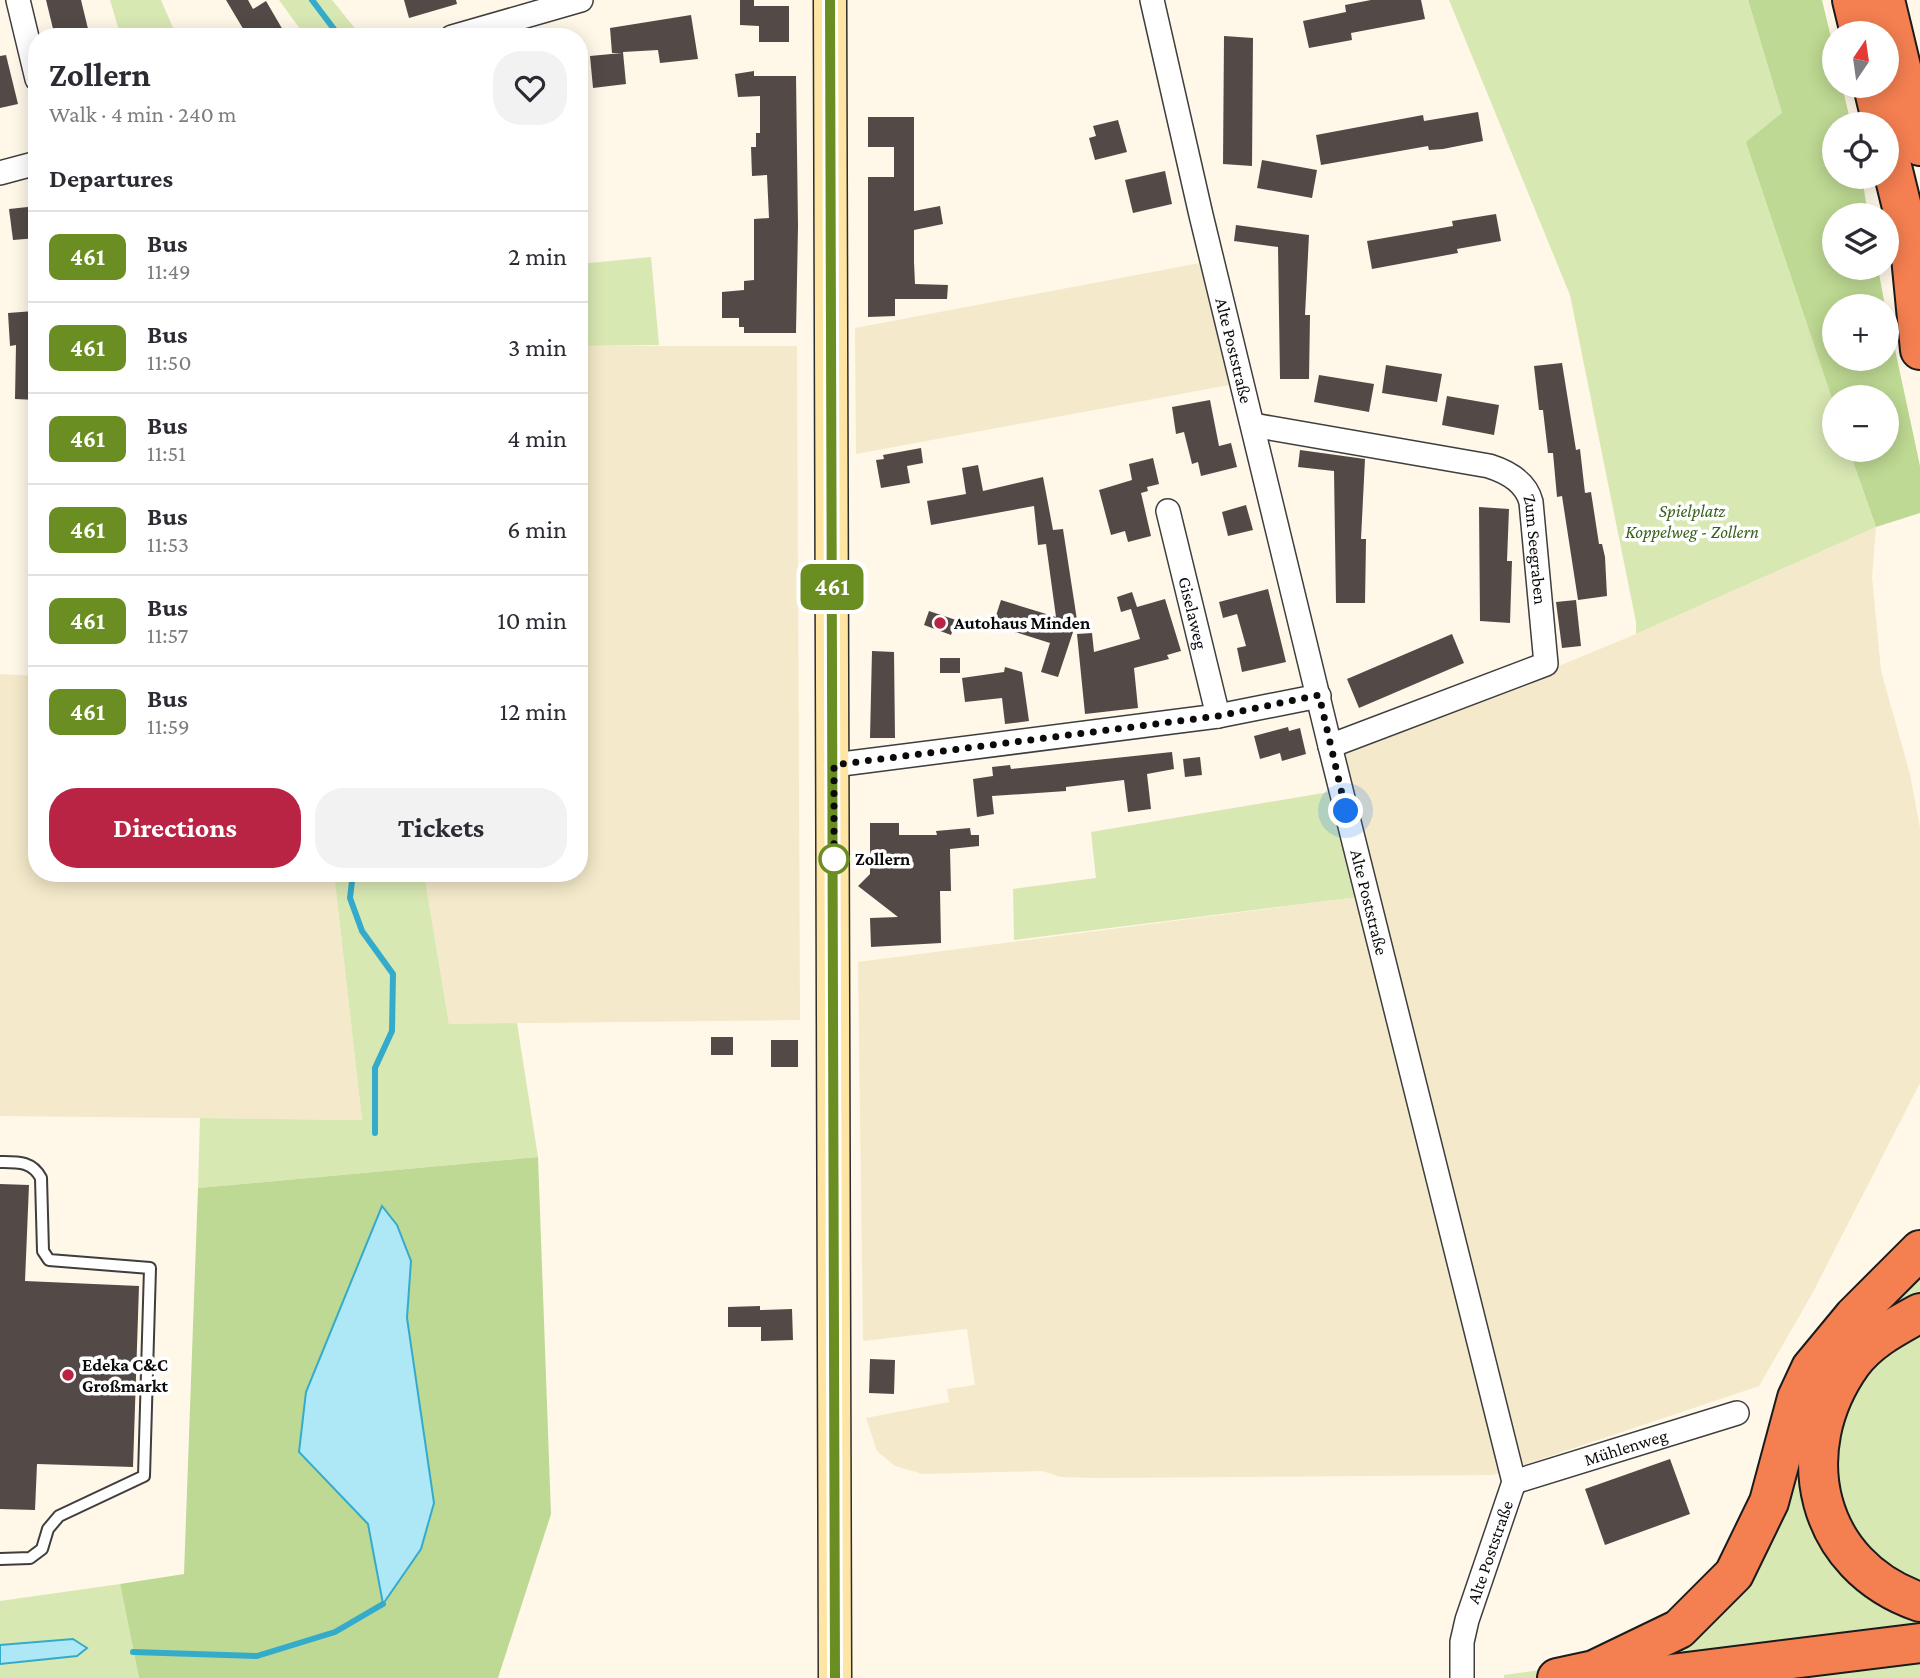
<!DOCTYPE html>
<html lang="en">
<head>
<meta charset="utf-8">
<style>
  :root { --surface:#fff; --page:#f2f2f3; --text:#2b2b33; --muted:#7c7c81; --line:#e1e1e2; --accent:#b92445 }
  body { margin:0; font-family:"Crimson Pro",serif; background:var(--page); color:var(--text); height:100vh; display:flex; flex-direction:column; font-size:26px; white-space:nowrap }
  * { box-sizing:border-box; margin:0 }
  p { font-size:23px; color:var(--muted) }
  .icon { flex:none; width:38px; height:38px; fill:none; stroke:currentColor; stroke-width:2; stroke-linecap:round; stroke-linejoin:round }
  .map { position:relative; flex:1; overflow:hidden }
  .sheet { position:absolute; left:28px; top:28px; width:560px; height:854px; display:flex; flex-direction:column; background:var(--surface); border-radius:28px; box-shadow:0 4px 18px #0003 }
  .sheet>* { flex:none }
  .badge { padding:0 14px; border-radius:10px; font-size:24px; line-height:46px }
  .needle { width:46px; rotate:13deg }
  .tools { position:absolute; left:1822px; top:21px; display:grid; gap:14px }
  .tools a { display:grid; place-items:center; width:77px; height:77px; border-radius:50%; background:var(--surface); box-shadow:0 4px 18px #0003; font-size:35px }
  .you { position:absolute; width:35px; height:35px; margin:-18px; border:5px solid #fff; border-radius:50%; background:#1a73e8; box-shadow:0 0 0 10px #1a73e833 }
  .map>.badge { position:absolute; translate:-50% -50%; box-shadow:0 0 0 4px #fff }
  h2 { padding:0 21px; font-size:26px; line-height:63px }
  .round { display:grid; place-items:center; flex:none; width:74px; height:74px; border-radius:28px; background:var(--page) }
  .overview { display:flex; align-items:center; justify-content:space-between; height:119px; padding:0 21px }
  h1 { font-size:33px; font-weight:700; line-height:52px }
  .action { display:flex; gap:14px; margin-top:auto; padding:14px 21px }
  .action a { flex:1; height:80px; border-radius:28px; background:var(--accent); color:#fff; font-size:28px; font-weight:700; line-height:80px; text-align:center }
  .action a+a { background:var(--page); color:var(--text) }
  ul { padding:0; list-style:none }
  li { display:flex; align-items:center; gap:21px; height:91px; padding:0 21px; border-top:2px solid var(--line) }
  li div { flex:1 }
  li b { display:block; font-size:26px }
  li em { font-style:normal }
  li .badge { min-width:77px; font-weight:700; text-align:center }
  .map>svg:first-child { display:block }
</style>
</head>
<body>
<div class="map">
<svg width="1920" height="1678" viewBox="0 0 1920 1678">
  <rect width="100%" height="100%" fill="#fff7e8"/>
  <g fill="#f4e9ca">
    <polygon points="1200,263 1229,385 856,454 855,328"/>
    <polygon points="579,346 797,346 800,1020 449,1024 424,873 579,873"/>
    <polygon points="1876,527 1872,577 1881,671 1910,774 1920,828 1920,1083 1812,1294 1759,1386 1493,1475 1097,1478 1061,1477 1042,1471 923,1474 895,1466 877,1451 866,1418 949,1402 947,1389 975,1385 967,1329 863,1341 858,962 1359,897 1340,757 1636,634"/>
    <polygon points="0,674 37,676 37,873 334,873 362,1120 0,1116"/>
  </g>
  <g fill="#d8e8b3">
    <polygon points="110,0 161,0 177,37 121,37"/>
    <polygon points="279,0 332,0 362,37 306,37"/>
    <polygon points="1449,0 1748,0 1782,113 1834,404 1834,450 1849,450 1876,527 1636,634 1636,622 1570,295"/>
    <polygon points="651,257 659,345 579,346 579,264"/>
    <polygon points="1329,792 1359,897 1014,940 1013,889 1096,878 1091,832"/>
    <polygon points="334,873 424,873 449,1024 517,1023 538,1157 198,1188 200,1118 362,1120"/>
    <polygon points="1920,1228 1920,1678 1504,1678 1504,1675 1549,1669 1667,1620 1727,1558"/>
    <polygon points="120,1584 139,1678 0,1678 0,1601"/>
  </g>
  <g fill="#bed993" fill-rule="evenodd">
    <polygon points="1748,0 1822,0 1834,50 1834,86 1842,86 1851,124 1834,124 1834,177 1862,177 1868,215 1834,215 1834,268 1878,268 1885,306 1834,306 1834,359 1886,359 1887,312 1920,466 1920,513 1876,527 1849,450 1886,450 1886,397 1834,397 1834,404 1746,142 1782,113"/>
    <path d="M538 1157 551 1514 498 1678H139L120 1584 184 1574 198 1188ZM411 1261 407 1318 420 1418 382 1603 368 1524Z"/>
  </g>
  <g fill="#aee7f6" stroke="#35abcc" stroke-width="2">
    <polygon points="382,1206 397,1225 411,1261 407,1318 434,1503 421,1549 383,1604 368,1524 299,1452 306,1392"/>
    <polygon points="73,1639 87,1648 77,1656 0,1664 0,1645"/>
  </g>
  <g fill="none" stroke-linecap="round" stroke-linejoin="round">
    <g stroke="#35abcc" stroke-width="6">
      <polyline points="312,0 340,37"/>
      <polyline points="353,873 350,898 362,931 393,974 392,1031 375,1068 375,1133"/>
      <polyline points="133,1652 257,1656 335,1632 383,1604"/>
    </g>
  </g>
  <g fill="#534a47">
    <polygon points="46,0 81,0 90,37 55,37"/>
    <polygon points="226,0 248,0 253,9 266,1 287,37 248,37"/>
    <polygon points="404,0 456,0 457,4 409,18"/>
    <polygon points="740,0 754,0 754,6 789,6 789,42 759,42 759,26 740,25"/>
    <polygon points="1371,0 1421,0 1425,19 1351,33 1352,40 1309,48 1303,21 1346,12 1345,5"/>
    <polygon points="691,15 698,59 660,63 658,50 623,52 626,84 593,88 590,56 622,53 612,53 610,28"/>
    <polygon points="1224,36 1253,38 1252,166 1223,164"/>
    <polygon points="6,55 18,104 0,108 0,56"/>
    <polygon points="754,71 754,76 796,76 798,226 796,333 744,333 744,327 739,327 739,318 722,318 722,292 744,290 744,281 754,280 754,219 769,218 767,175 752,176 751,147 756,147 756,133 760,133 760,96 738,97 735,74"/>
    <polygon points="1478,112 1483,141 1443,149 1429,150 1428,146 1321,165 1316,135 1423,115 1424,121"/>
    <polygon points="868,117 914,117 914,211 940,206 943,224 914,230 914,262 915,284 948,285 947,299 895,299 895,316 868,317 868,177 894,177 894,147 868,147"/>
    <polygon points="1118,120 1127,152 1095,160 1089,138 1096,136 1093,126"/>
    <polygon points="1262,160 1317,170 1312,198 1257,188"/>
    <polygon points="1165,171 1172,204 1133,213 1125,180"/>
    <polygon points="37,206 37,238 13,240 9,209"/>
    <polygon points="1496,214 1501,241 1457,249 1458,253 1372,269 1367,241 1453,226 1452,221"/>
    <polygon points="1236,225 1309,235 1305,315 1310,315 1309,379 1280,379 1278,247 1234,241"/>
    <polygon points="34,311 37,400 15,399 16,345 10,346 8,313"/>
    <polygon points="1562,363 1576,450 1580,449 1585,493 1591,492 1599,544 1602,544 1605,557 1607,596 1578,600 1562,496 1557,497 1553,453 1548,453 1543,410 1539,410 1534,366"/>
    <polygon points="1386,365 1442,374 1437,402 1382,393"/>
    <polygon points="1319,375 1374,384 1369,412 1314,402"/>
    <polygon points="1447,396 1499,405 1494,435 1442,425"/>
    <polygon points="1210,400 1219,446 1231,443 1237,467 1201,476 1198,462 1192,464 1184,432 1176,434 1172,407"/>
    <polygon points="921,448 923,463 907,466 910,483 881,488 876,460 884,459 883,455"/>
    <polygon points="1300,450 1365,459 1361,539 1366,539 1365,603 1336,603 1334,471 1298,467"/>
    <polygon points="1153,458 1159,484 1147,487 1148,491 1141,493 1151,536 1128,542 1125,531 1111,535 1099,490 1132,480 1129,464"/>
    <polygon points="978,465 983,491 1043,477 1053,530 1063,529 1077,620 1058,677 1041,672 1050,643 993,625 1001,600 1056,617 1046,544 1038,545 1034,506 931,525 927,501 966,494 962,468"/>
    <polygon points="1246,505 1253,530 1228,536 1222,512"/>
    <polygon points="1479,507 1509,509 1507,561 1512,561 1510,623 1480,621"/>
    <polygon points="1268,589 1286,662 1242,672 1237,648 1246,646 1237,614 1223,618 1219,602"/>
    <polygon points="1132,592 1137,607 1165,599 1181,651 1167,655 1169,659 1134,668 1138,708 1085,714 1077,634 1092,633 1094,652 1140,639 1131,609 1121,612 1117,597"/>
    <polygon points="1576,600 1581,646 1562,648 1556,602"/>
    <polygon points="929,611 956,620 951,635 924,625"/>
    <polygon points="1452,634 1464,663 1359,708 1347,679"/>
    <polygon points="872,651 894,652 895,738 870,738"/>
    <rect x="940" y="658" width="20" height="15"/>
    <polygon points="1005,667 1022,672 1029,721 1005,724 1002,698 965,702 962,678 1004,672"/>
    <polygon points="1288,727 1289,731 1300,728 1306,754 1282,761 1280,753 1260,759 1254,736"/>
    <polygon points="1172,752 1174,769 1147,774 1151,809 1128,812 1124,780 1066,787 1066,791 992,796 994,814 977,817 973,779 993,776 992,767 1010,765 1011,769"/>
    <polygon points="1200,757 1202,775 1185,777 1183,759"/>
    <polygon points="870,823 899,823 899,835 937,835 936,831 970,828 971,835 979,835 979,846 950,849 951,891 940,891 941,943 871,947 870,918 898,917 858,886 870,874"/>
    <rect x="711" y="1037" width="22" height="18"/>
    <rect x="771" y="1040" width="27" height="27"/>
    <polygon points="0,1184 29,1185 25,1281 139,1286 133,1467 37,1464 35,1510 0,1509"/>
    <polygon points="760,1306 760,1310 792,1309 793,1340 761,1341 761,1327 728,1327 728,1307"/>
    <polygon points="870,1359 895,1360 894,1394 869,1393"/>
    <polygon points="1670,1459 1690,1514 1605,1545 1585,1489"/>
  </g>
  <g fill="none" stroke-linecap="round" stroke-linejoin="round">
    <defs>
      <path id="lane" d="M0 1162C18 1162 32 1161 41 1178L43 1251 49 1260 150 1268 144 1476 59 1516 48 1529 42 1549 30 1558 0 1559"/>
      <g id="street">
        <polyline points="18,0 37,79"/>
        <path id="s1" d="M1152 0 1201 215 1330 746 1514 1482 1467 1620 1462 1642V1678"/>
        <polyline points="452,37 581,0"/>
        <polyline points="0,173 37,163"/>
        <path id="s2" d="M1253 425 1489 466C1508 472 1526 482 1531 502L1546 664 1330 746"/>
        <path id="s3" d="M1168 511 1218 716"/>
        <polyline points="834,765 1218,716 1319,696"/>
        <path id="s4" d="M1514 1482 1737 1413"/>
      </g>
      <polyline id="secondary" points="830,0 835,1678"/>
      <g id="highway">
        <polyline points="1852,0 1860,33"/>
        <polyline points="1885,0 1920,146"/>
        <polyline points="1873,86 1882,124"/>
        <polyline points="1886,142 1920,281"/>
        <polyline points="1911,257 1920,350"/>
        <path d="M1920 1313C1895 1327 1869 1340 1852 1363 1789 1451 1815 1566 1920 1602"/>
        <polyline points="1557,1678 1594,1670 1679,1629 1734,1574 1769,1502 1797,1398 1811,1368 1854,1316 1920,1250"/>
        <polyline points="1639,1678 1920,1643"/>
      </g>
    </defs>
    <use href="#lane" stroke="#3e3e3e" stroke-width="14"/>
    <use href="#street" stroke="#3e3e3e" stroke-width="26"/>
    <use href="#secondary" stroke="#2d2d2d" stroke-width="35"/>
    <use href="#highway" stroke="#1c1c1c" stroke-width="42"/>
    <use href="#lane" stroke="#fff" stroke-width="10"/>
    <use href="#street" stroke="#fff" stroke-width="23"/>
    <use href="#secondary" stroke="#ffe5a3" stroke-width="32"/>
    <use href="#highway" stroke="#f47f51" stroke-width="38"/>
  </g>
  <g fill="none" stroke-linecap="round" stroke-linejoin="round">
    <defs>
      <polyline id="line" points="830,0 835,1678"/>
    </defs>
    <use href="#line" stroke="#fff" stroke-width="16"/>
    <use href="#line" stroke="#6b8e23" stroke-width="10"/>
    <polyline stroke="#0b0b0b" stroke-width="7" stroke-dasharray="0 12.6" points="834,859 834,864 834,765 1218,716 1319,695 1346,811"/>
  </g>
  <g fill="#b92445" stroke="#fff" stroke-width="2.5">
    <circle cx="940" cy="623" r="7"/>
    <circle cx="68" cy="1375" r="7"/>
  </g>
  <circle fill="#fff" stroke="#6b8e23" stroke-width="3.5" cx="834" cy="859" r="14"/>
  <g text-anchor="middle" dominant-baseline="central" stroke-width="7" stroke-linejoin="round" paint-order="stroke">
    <g font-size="18" fill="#0b0b0b" stroke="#fff">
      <text stroke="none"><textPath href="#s1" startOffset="360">Alte Poststraße</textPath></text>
      <text stroke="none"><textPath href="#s2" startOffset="345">Zum Seegraben</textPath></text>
      <text stroke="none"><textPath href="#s3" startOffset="105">Giselaweg</textPath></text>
      <text stroke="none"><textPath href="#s1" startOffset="928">Alte Poststraße</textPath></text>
      <text stroke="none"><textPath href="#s4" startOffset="117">Mühlenweg</textPath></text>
      <text transform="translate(1490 1552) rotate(-71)">Alte Poststraße</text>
    </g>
    <g font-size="18" font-style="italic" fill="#37611c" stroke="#fff">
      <text x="1692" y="511">Spielplatz<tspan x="1692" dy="21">Koppelweg - Zollern</tspan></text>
    </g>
    <g font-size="18" font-weight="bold" fill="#0b0b0b" stroke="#fff" text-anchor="start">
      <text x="954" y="623">Autohaus Minden</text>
      <text x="82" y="1365">Edeka C&amp;C<tspan x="82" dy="21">Großmarkt</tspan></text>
    </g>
    <g font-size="18" font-weight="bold" fill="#0b0b0b" stroke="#fff" text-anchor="start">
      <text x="855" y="859">Zollern</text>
    </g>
  </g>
</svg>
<div class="tools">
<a><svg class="needle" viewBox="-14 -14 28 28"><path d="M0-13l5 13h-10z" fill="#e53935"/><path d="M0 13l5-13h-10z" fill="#7c7c81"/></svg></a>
<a><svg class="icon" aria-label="locate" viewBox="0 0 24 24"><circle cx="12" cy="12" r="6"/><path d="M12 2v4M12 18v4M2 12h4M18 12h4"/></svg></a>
<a><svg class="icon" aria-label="layers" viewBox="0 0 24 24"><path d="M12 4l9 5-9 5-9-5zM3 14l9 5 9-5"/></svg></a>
<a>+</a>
<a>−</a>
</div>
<div class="you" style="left:1346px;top:811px"></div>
<b class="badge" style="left:832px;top:587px;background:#6b8e23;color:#fff">461</b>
<section class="sheet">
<div class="overview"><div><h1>Zollern</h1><p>Walk · 4 min · 240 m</p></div><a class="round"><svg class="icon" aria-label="heart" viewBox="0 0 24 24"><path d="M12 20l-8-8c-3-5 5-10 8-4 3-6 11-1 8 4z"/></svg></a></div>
<h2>Departures</h2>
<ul>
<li><span class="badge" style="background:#6b8e23;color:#fff">461</span><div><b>Bus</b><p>11:49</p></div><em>2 min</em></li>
<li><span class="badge" style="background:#6b8e23;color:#fff">461</span><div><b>Bus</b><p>11:50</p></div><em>3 min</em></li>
<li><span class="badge" style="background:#6b8e23;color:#fff">461</span><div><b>Bus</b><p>11:51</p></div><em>4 min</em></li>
<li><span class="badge" style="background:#6b8e23;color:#fff">461</span><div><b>Bus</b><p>11:53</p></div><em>6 min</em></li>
<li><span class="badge" style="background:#6b8e23;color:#fff">461</span><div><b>Bus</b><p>11:57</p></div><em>10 min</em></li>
<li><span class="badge" style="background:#6b8e23;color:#fff">461</span><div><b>Bus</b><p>11:59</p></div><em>12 min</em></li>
</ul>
<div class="action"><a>Directions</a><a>Tickets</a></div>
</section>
</div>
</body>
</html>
